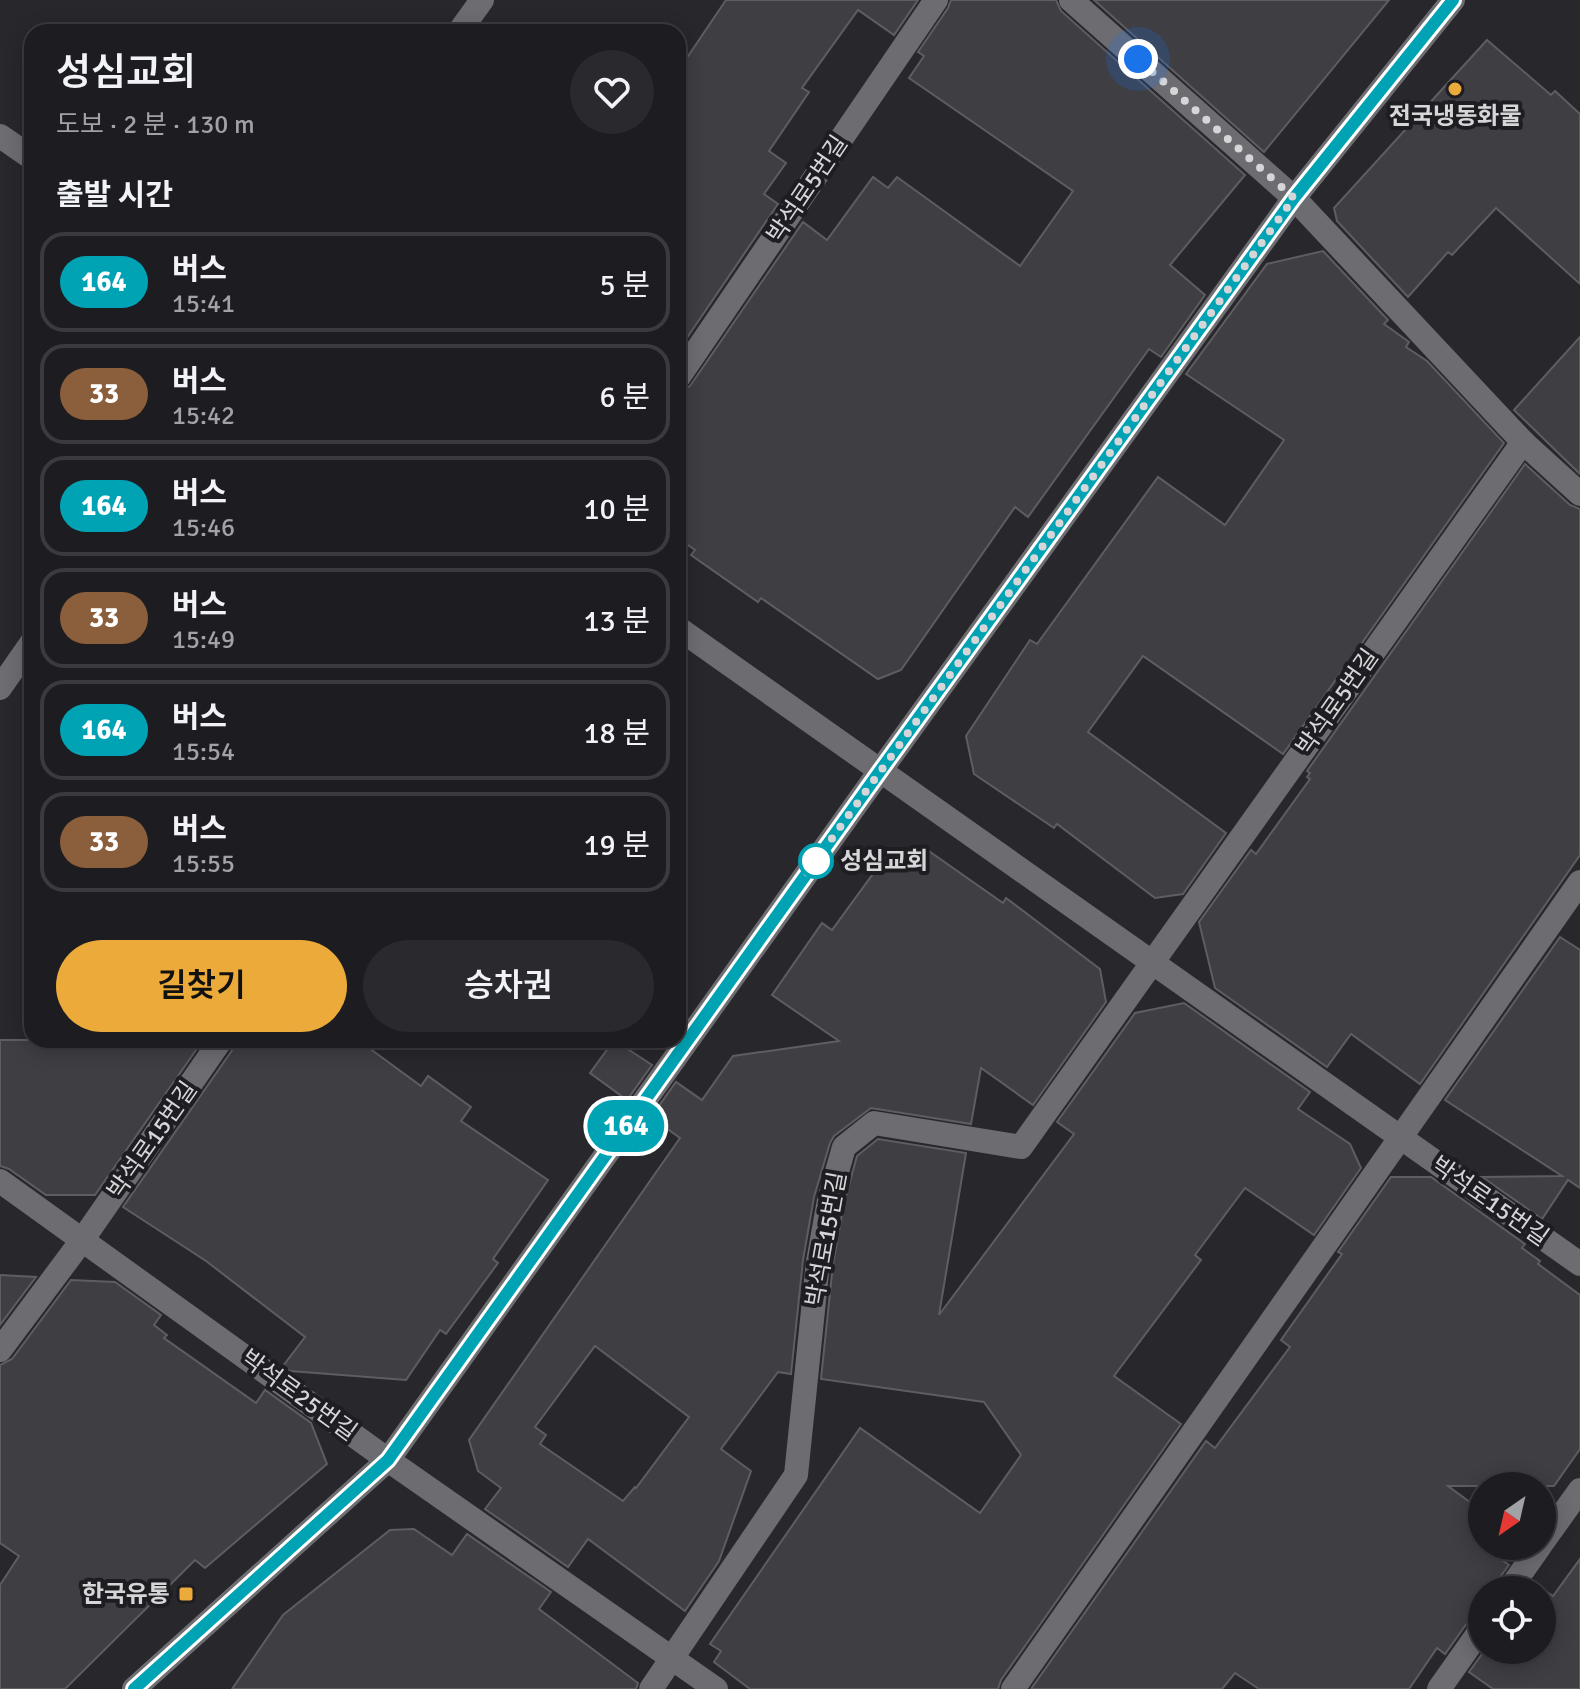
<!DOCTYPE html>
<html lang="ko">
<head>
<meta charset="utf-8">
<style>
  :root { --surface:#1d1d21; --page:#2a2a2e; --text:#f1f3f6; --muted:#a0a2a5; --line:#3b3b3f; --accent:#ebaa39 }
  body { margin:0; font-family:Signika,"Noto Sans KR",sans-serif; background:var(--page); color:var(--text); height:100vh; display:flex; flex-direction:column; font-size:30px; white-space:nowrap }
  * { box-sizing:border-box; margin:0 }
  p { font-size:26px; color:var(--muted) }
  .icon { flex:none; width:44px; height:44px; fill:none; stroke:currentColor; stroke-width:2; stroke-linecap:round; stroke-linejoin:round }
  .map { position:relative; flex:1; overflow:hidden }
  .side { position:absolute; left:24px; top:24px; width:662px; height:1024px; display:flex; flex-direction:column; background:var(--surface); border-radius:24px; box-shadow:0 4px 20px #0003,0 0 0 2px var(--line) }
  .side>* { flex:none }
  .badge { padding:0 16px; border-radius:26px; font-size:28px; line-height:52px }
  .needle { width:52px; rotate:214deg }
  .tools { position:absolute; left:1468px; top:1472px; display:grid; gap:16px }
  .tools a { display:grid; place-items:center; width:88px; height:88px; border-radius:50%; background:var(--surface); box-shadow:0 4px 20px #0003,0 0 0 2px var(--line); font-size:40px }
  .you { position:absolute; width:40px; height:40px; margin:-20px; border:6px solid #fff; border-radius:50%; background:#1a73e8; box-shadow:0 0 0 12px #1a73e833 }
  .map>.badge { position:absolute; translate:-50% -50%; box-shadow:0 0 0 4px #fff }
  h2 { padding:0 32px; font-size:30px; line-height:72px }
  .round { display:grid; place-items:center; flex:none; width:84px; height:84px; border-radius:42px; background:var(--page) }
  .summary { display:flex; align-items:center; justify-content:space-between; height:136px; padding:0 32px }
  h1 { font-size:38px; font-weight:600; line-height:60px }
  .cta { display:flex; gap:16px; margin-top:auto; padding:16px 32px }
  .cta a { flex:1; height:92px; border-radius:48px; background:var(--accent); color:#111; font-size:32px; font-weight:600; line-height:92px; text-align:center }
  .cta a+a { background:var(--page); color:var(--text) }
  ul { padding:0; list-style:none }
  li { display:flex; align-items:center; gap:24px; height:100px; margin:0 16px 12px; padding:0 16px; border:4px solid var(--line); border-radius:24px }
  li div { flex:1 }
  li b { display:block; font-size:30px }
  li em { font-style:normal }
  li .badge { min-width:88px; font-weight:700; text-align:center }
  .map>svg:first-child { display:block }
</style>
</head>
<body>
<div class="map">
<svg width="1580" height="1689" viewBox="0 0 1580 1689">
  <rect width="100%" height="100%" fill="#27272c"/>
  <g fill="#3e3e43" stroke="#5d5d62" stroke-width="2" fill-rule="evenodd">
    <polygon points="726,0 918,0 894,35 858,10 802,88 809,92 769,151 786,163 764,194 778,204 678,351 678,71"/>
    <polygon points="951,0 1056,0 1061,11 1245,175 1170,265 1205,295 1161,357 1149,349 1028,517 1015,507 901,670 878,679 761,598 758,602 691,555 695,550 678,538 678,393 690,386 803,222 827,240 873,177 888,188 897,177 1020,266 1073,191 909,78 924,56 918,52 948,8"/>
    <polygon points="1094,0 1389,0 1264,152"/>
    <polygon points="1487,40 1551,95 1555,91 1580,114 1580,284 1496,208 1452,255 1448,252 1408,297 1337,221 1334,208"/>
    <polygon points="1323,251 1388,320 1384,324 1409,342 1406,347 1427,361 1504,443 1283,754 1143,656 1088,732 1226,833 1183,894 1155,898 1057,824 1054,828 974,774 966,736 1030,640 1037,644 1158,477 1225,525 1284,440 1186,374 1267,264"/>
    <polygon points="1580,337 1580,474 1514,410"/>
    <polygon points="1525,464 1570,505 1580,509 1580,855 1420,1084 1351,1034 1327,1067 1215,988 1199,922 1251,850 1256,854 1310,779 1307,777 1310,773 1307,771"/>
    <path d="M926 849 1003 903 1006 898 1100 969 1106 1002 1033 1105 981 1068 971 1124 871 1108 834 1136 830 1143 814 1197 803 1260 791 1374 778 1372 721 1449 751 1471 719 1561 685 1611 588 1539 568 1567 485 1509 501 1488 478 1471 469 1440 680 1138 651 1117 676 1082 702 1100 733 1056 839 1041 772 995 822 923 832 930 886 856ZM595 1346 689 1417 636 1488 635 1487 623 1501 540 1444 546 1435 535 1427Z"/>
    <polygon points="1560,937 1580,950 1580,1188 1568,1180 1542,1219 1482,1177 1562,1176 1445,1100"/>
    <polygon points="1184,1003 1310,1092 1298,1109 1350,1144 1361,1168 1314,1235 1245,1188 1195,1255 1201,1260 1114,1376 1181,1424 1001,1680 998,1689 750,1689 714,1662 721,1651 710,1644 860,1428 980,1513 1021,1455 984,1402 821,1379 833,1264 844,1203 857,1156 878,1139 966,1153 939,1315 1074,1134 1057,1122 1135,1013"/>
    <polygon points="0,1040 203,1040 95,1195 46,1195 9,1169 0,1166"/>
    <polygon points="236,1040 358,1040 421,1086 428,1076 471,1107 461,1121 548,1180 493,1259 498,1263 446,1334 440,1330 406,1380 290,1371 283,1366 305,1337 206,1261 123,1207 233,1049"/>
    <polygon points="614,1040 652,1065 627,1100 590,1073"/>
    <polygon points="1391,1177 1431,1177 1525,1244 1522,1248 1540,1261 1538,1264 1580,1295 1580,1449 1554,1486 1448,1486 1482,1511 1482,1546 1509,1565 1497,1581 1494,1590 1482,1590 1482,1613 1470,1619 1445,1654 1437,1648 1409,1689 1259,1689 1235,1673 1222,1689 1031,1689 1206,1441 1215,1448 1290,1347 1281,1340 1342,1254 1338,1252"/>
    <polygon points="0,1275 36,1277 0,1325"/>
    <polygon points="71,1280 115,1282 161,1315 154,1325 167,1335 164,1338 256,1403 265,1390 311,1423 327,1464 205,1568 195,1560 65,1689 0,1689 0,1585 19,1556 0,1543 0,1365 12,1359"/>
    <polygon points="414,1529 452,1555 467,1534 551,1592 539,1609 638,1683 636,1689 232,1689 283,1615 390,1530"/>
    <polygon points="1580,1559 1580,1689 1493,1689 1469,1672 1485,1650 1542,1650 1542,1590 1527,1590 1533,1582 1553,1596"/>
  </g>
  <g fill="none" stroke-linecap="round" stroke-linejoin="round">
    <g stroke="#6c6c71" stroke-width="24">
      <polyline points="1071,0 1294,198 1523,442 1580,494"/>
      <polyline points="459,32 482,0"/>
      <polyline points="0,136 32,158"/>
      <polyline points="678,378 936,0"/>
      <polyline points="678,628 1580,1264"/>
      <polyline points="0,688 32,642"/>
      <polyline points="0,1181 388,1460 716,1689"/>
      <polyline points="0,1350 83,1239 221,1040"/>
      <polyline points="1542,1543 1580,1490"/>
      <polyline points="1509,1590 1540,1546"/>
      <polyline points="134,1689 388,1460 880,771 1294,198 1453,0"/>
      <polyline points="651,1689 796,1475 818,1262 829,1200 844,1147 874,1123 1021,1147 1523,442"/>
      <polyline points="1013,1689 1580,882"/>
      <polyline points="1439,1689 1482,1628"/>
    </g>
  </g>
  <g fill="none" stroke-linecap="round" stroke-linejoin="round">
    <defs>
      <polyline id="line" points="134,1689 388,1460 880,771 1294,198 1453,0"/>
    </defs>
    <use href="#line" stroke="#fff" stroke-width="18"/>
    <use href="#line" stroke="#00a3b4" stroke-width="12"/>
    <polyline stroke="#d6d6d9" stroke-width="8" stroke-dasharray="0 14.4" points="816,861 807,873 1294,198 1138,59"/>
  </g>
  <g fill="#ebaa39" stroke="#1e1d22" stroke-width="3">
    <circle cx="1455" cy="89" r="8"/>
    <rect x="178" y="1586" width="16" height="16" rx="4"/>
  </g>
  <circle fill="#fff" stroke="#00a3b4" stroke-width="4" cx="816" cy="861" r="16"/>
  <g text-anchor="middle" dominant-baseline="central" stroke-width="8" stroke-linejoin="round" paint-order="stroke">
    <g font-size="24" font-weight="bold" fill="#d6d6d9" stroke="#1e1d22">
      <text x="1455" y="116">전국냉동화물</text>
      <text x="170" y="1594" text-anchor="end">한국유통</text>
    </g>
    <g font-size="24" fill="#d6d6d9" stroke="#1e1d22">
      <text transform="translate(807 189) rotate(-56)">박석로5번길</text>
      <text transform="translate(1337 702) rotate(-55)">박석로5번길</text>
      <text transform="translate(152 1140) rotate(-55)">박석로15번길</text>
      <text transform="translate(1490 1201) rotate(35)">박석로15번길</text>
      <text transform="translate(826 1239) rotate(-80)">박석로15번길</text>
      <text transform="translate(299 1395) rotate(36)">박석로25번길</text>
    </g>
    <g font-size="24" font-weight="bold" fill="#d6d6d9" stroke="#1e1d22" text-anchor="start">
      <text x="840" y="861">성심교회</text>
    </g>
  </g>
</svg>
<div class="tools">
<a><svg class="needle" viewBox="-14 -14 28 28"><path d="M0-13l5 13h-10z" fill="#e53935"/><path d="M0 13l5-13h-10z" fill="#a0a2a5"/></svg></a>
<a><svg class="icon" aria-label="locate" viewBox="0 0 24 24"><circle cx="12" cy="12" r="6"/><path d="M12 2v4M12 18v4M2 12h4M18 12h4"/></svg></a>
</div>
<div class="you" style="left:1138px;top:59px"></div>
<b class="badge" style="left:626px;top:1126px;background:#00a3b4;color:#fff">164</b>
<section class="side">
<div class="summary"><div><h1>성심교회</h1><p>도보 · 2 분 · 130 m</p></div><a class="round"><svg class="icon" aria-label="heart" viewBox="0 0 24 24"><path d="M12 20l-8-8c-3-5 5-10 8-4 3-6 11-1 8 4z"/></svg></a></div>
<h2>출발 시간</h2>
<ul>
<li><span class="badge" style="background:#00a3b4;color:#fff">164</span><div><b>버스</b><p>15:41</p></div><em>5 분</em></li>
<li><span class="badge" style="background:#8b5e3c;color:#fff">33</span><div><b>버스</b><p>15:42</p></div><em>6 분</em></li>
<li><span class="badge" style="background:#00a3b4;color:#fff">164</span><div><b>버스</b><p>15:46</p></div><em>10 분</em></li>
<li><span class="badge" style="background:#8b5e3c;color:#fff">33</span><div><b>버스</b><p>15:49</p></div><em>13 분</em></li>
<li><span class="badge" style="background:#00a3b4;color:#fff">164</span><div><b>버스</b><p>15:54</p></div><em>18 분</em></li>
<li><span class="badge" style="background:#8b5e3c;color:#fff">33</span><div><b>버스</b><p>15:55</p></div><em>19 분</em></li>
</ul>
<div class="cta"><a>길찾기</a><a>승차권</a></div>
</section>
</div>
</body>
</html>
